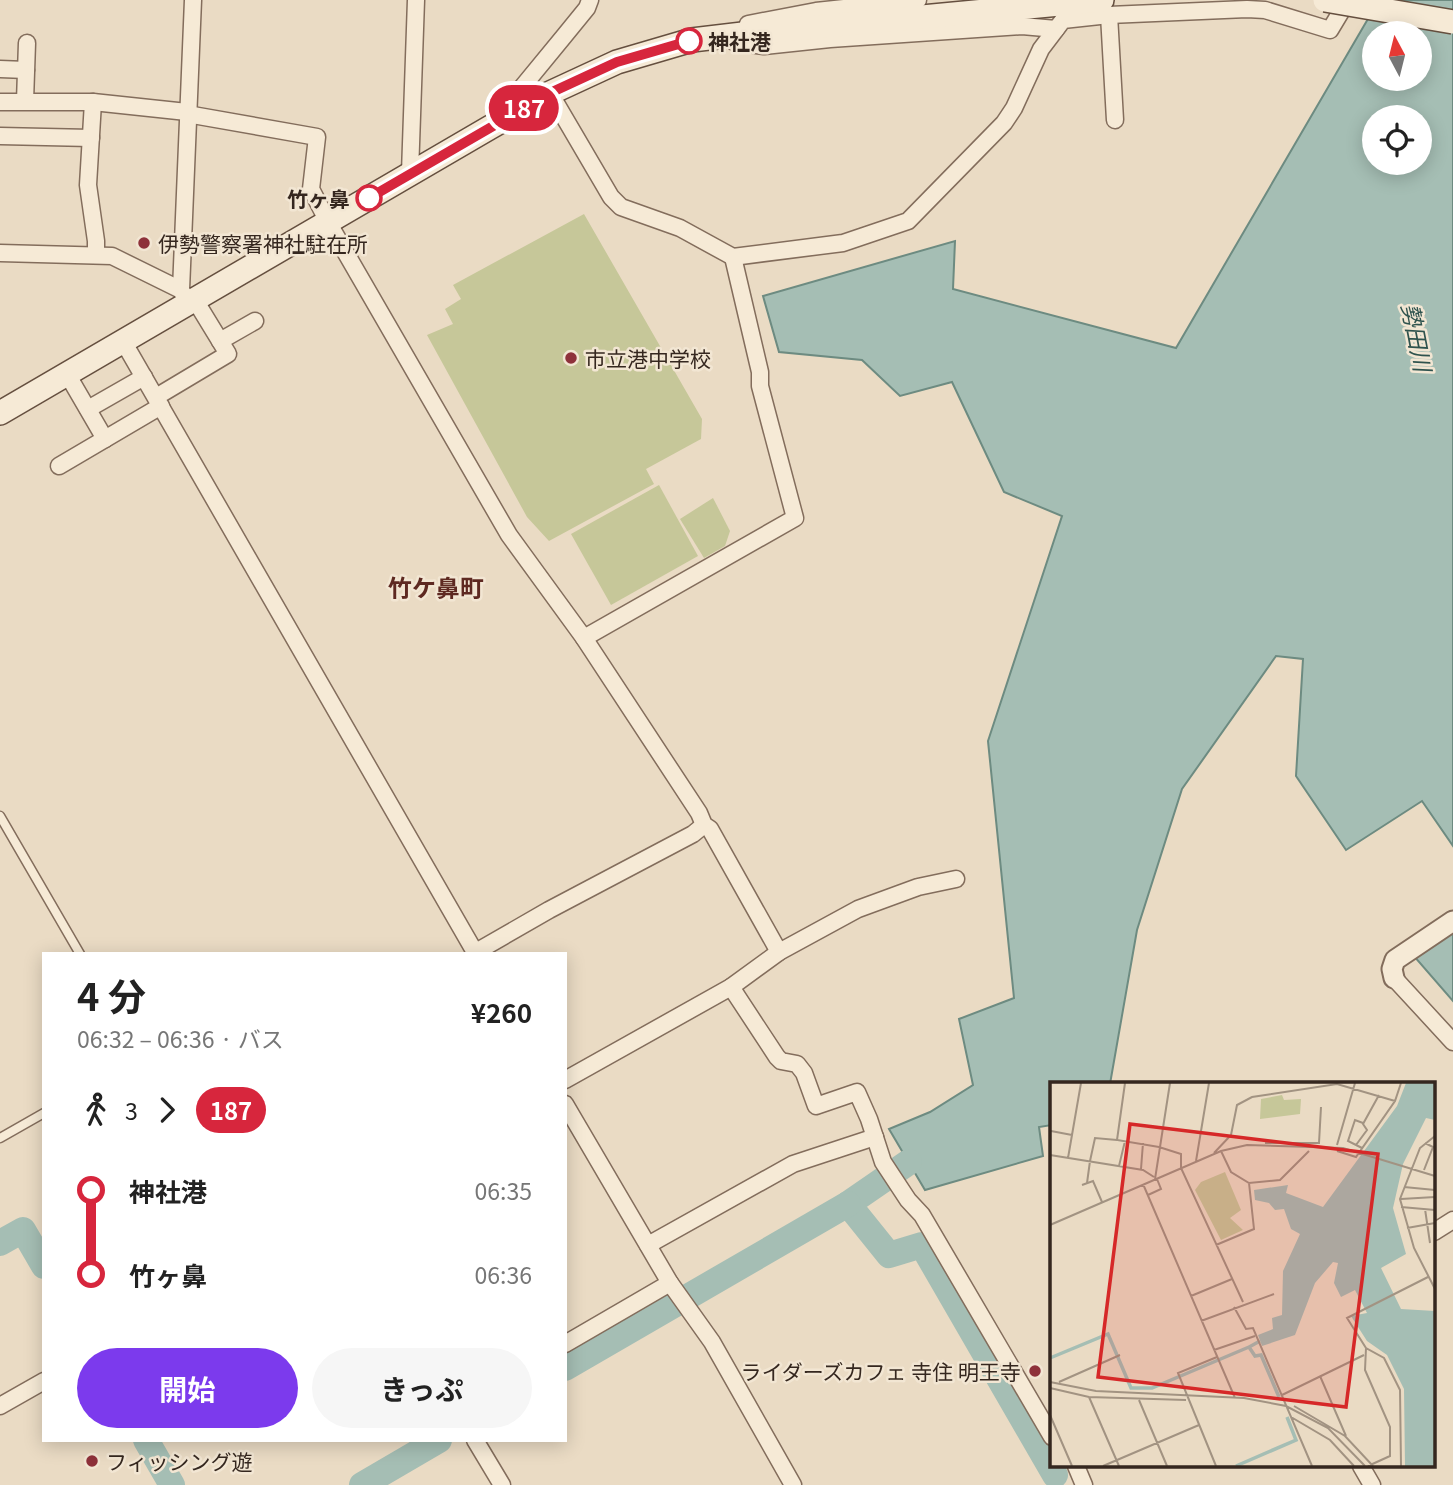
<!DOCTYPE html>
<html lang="ja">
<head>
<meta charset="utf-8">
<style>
  :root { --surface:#fff; --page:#f6f6f6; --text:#222; --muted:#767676; --accent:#7c3aed }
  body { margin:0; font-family:Georgia,"Noto Sans JP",serif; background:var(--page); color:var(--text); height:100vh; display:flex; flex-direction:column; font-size:26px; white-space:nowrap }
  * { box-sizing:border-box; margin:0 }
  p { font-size:23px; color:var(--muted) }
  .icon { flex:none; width:38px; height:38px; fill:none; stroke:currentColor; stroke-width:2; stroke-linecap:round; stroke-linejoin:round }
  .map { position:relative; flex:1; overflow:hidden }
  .side { position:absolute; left:42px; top:952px; width:525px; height:490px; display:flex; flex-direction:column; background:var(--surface); border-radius:0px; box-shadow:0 4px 18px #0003 }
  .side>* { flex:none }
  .badge { padding:0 14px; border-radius:23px; font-size:24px; line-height:46px }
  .needle { width:46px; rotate:353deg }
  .controls { position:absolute; left:1362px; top:21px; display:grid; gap:14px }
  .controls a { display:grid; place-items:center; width:70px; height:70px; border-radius:50%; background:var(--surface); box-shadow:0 4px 18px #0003; font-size:35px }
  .map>.badge { position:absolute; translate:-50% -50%; box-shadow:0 0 0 4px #fff }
  .legs { display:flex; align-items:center; gap:10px; height:77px; padding:0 35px; font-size:23px }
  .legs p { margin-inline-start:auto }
  .head { display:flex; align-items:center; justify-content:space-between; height:119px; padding:0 35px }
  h1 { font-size:38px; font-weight:700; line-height:52px }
  .button { display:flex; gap:14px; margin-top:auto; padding:14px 35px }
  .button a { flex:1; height:80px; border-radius:42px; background:var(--accent); color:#fff; font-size:28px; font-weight:700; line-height:80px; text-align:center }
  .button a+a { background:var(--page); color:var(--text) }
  ul { padding:0 35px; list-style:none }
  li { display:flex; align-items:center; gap:24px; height:84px; font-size:26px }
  li i { display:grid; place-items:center; width:10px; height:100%; margin:0 9px; background:currentColor }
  li i::after { content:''; width:18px; height:18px; margin:-9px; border:5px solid; border-radius:50%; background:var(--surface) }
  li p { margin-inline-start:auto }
  li:first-child i { background:linear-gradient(#0000 50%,currentColor 0) }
  li:last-child i { background:linear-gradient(currentColor 50%,#0000 0) }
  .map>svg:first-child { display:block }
</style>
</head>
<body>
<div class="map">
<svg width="1453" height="1485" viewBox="0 0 1453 1485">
  <rect width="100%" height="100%" fill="#eadbc4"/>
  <g fill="#c6c799">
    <polygon points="584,214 702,419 701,439 646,469 654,484 549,541 527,517 427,335 453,324 445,309 461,299 453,285"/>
    <polygon points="659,485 698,556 611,605 571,534"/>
    <polygon points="713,498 730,531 725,546 704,558 680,519"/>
  </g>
  <g fill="#a5beb4" stroke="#6d8b81" stroke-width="2" fill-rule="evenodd">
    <path d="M1379 0H1453V846L1422 801 1346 850 1296 776 1303 659 1276 656 1182 789 1137 930 1110 1084H1052V1125L1039 1127 1043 1156 925 1190 889 1129 930 1112 973 1085 959 1019 1014 998 988 741 1062 516 1004 492 952 382 900 396 862 360 779 352 763 296 955 241 953 289 1176 348ZM1374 33H1419V79H1374ZM1374 117H1419V163H1374Z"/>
    <polygon points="1453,928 1453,1001 1413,955"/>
  </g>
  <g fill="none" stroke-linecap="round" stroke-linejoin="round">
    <g stroke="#a5beb4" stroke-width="26">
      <polyline points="909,1162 848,1204 889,1255 922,1245 1055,1475"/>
      <polyline points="0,1243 23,1230 44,1266"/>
      <polyline points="565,1368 848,1204"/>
      <polyline points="146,1440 172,1485"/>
      <polyline points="362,1485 439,1440"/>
    </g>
    <defs>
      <g id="service">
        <polyline points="0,816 80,954"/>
        <polyline points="0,1138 44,1113"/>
      </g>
      <g id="minor">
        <polyline points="1109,15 1115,120"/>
        <polyline points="748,24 816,11 918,0"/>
        <polyline points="734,42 764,46 830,39 1022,26 1056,29"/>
        <polyline points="0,69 26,70"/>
        <polyline points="550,93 611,197 621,207 680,228 733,257 843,243 908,221 1004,123 1014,108 1041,49 1063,20 1109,15 1247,9 1265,10 1330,30 1348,0"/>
        <polyline points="25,101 27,43"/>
        <polyline points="0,102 93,102 187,112"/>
        <polyline points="93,102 88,185 96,241 96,255"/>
        <polyline points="187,114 317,137 311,189 328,222 509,535 584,638 699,813 704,825 710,829 779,952"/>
        <polyline points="496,119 565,35 587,8 590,0"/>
        <polyline points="0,136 91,138"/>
        <polyline points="410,173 416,0"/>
        <polyline points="0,253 112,256 181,290"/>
        <polyline points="189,304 181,290 193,0"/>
        <polyline points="123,341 476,954"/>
        <polyline points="220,341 255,321"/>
        <polyline points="73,384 105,439"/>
        <polyline points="156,397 228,354 195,300"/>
        <polyline points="88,409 144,377"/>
        <polyline points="59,466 161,406"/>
        <polyline points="584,638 795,518 760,386 760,372 733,257"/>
        <polyline points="476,952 549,910 693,834 704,825"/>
        <polyline points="1394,978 1453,1042"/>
        <polyline points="731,987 777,1057 781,1061 797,1064 804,1073 816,1106 857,1092 869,1119 883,1162 908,1200 922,1215 1052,1437"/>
        <polyline points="565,1080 731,987 779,952 858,909 918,887 956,879"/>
        <polyline points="565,1104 670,1283 712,1342 793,1485"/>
        <polyline points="1434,1232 1453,1220"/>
        <polyline points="648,1245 793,1164 875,1137"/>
        <polyline points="565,1344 670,1283"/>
        <polyline points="0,1406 44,1381"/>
        <polyline points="475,1440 502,1485"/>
        <polyline points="1076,1466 1084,1485"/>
        <polyline points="1361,1466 1372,1485"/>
      </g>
      <polyline id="tertiary" points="1394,978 1392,969 1395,960 1453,921"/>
      <polyline id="secondary" points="0,413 489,128 550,93 617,62 692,40 751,33 1102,0"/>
    </defs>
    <use href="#service" stroke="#836d5c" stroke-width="11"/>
    <use href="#minor" stroke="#836d5c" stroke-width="19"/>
    <use href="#tertiary" stroke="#836d5c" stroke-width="23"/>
    <use href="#secondary" stroke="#654f3f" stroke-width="26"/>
    <use href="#service" stroke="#f6ead6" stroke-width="8"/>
    <use href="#minor" stroke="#f6ead6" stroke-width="16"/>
    <use href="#tertiary" stroke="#f6ead6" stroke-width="19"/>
    <use href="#secondary" stroke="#f6ead6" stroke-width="23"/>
    <defs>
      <polyline id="secondary-bridge" points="1325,0 1453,22"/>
    </defs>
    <use href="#secondary-bridge" stroke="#654f3f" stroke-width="26" stroke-linecap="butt"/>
    <use href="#secondary-bridge" stroke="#f6ead6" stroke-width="23"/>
  </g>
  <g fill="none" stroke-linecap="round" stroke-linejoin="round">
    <defs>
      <polyline id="line-1" points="369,198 550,93 617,62 689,41"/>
    </defs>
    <use href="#line-1" stroke="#fff" stroke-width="16"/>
    <use href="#line-1" stroke="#d7263d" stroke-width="10"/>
  </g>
  <g fill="#fff" stroke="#d7263d" stroke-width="3.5">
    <circle cx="689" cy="41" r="12"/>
    <circle cx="369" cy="198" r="12"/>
  </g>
  <g fill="#8e313a" stroke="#f2e6d3" stroke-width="2.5">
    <circle cx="144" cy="243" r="7"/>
    <circle cx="571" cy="358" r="7"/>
    <circle cx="1035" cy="1371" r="7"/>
    <circle cx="92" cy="1461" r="7"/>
  </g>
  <g text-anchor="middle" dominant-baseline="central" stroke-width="5" stroke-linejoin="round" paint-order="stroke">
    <g font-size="21" font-weight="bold" fill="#35271f" stroke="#f2e6d3" text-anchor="start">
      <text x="708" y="41">神社港</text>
      <text x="350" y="198" text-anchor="end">竹ヶ鼻</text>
    </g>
    <g font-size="21" fill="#35271f" stroke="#f2e6d3" text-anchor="start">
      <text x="158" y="243">伊勢警察署神社駐在所</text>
      <text x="585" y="358">市立港中学校</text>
      <text x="1021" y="1371" text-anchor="end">ライダーズカフェ 寺住 明王寺</text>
      <text x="106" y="1461">フィッシング遊</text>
    </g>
    <g font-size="23" font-style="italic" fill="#2f534e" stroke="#f2e6d3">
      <text transform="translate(1418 337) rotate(79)">勢田川</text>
    </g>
    <g font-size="24" font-weight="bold" fill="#5e2921" stroke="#f2e6d3">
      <text x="436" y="586">竹ケ鼻町</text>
    </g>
  </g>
  <g transform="translate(1050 1082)">
    <rect width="385" height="385" fill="#eadbc4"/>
    <path d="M232 13 234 18 251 17 250 32 210 37 211 17ZM175 90 191 128 180 136 193 148 171 158 145 108 151 100Z" fill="#c6c799"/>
    <path d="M356 1H385V38L376 36 353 82 343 126 356 172 331 186 351 227 385 229V384H355L354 307 337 273 317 259 301 234 317 231 305 208 291 215 284 201 288 181 283 180 265 201 245 253 212 264 208 253 223 247 222 236 232 233 233 189 250 152 241 147 234 127 225 128 219 121 205 118 204 108 238 103 236 111 273 125 347 24Z" fill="#a5beb4"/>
    <path fill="none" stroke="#a5beb4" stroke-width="3.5" d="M210 259 199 265 205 274 211 273 229 315M0 276 58 252 81 306H102L199 265M186 384 246 358 237 335"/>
    <path fill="none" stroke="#a29382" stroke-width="2" d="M75 1 67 58 109 65M1 49 22 53M385 54 370 66 350 117 364 166 385 207M215 61H269L271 25M287 63 305 1M306 63 317 48 313 42 329 13M109 65 131 72V86L193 220M312 66 298 59 305 38 313 41M171 69 181 90 199 101 230 98 259 69M287 69 306 75 345 19 351 1M164 71 181 53 187 23 202 15 287 2 345 19M0 73 93 88 104 95M18 76 31 1M40 79 45 56 67 58M146 79 159 1M69 84 75 59M91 87 93 61M374 88 383 65 375 61M105 97 120 1M37 101 40 79M93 102 185 316M32 103 43 99 52 120M354 105 385 108M98 113 111 107 107 97M351 117 385 115M351 125 385 128M375 127 380 161M0 143 171 69 197 63 293 66 385 94M357 146 385 141M166 163 204 147 199 101M141 214 182 197M184 225 196 247 203 246 262 384M151 239 224 212M316 266 315 288 340 345V374L318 384M164 268 205 254M270 294 296 354M0 300 46 309 194 316 236 324 278 346 315 384M9 300 70 273M0 306 39 315 136 318M232 313 314 273M39 315 69 384M89 318 117 384M244 324 295 354 323 384M0 333 22 384M241 335 280 358 304 384M53 384 149 343M166 384 128 291 167 275M351 384 350 308 334 276 316 266 297 236 378 195"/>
    <path fill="#d62828" fill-opacity="0.15" stroke="#d62828" stroke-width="3.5" d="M80 42 328 72 296 325 48 295Z"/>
    <rect width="385" height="385" fill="none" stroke="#35271f" stroke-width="3.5"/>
  </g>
</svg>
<div class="controls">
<a><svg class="needle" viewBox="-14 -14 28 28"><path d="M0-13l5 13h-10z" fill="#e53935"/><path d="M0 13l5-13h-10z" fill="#767676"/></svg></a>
<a><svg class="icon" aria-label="locate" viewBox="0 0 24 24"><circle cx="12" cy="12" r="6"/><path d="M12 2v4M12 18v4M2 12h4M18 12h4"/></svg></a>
</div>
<b class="badge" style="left:524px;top:108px;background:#d7263d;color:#fff">187</b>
<section class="side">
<div class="head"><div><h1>4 分</h1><p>06:32 – 06:36 · バス</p></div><b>¥260</b></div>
<div class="legs"><svg class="icon" aria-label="walk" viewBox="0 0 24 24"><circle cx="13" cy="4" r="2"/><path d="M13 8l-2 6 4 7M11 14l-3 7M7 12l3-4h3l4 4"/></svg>3<svg class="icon" aria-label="forward" viewBox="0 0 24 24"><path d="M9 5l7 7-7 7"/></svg><b class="badge" style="background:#d7263d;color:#fff">187</b></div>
<ul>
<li><i style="color:#d7263d"></i><b>神社港</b><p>06:35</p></li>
<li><i style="color:#d7263d"></i><b>竹ヶ鼻</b><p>06:36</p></li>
</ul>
<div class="button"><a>開始</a><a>きっぷ</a></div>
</section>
</div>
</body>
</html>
